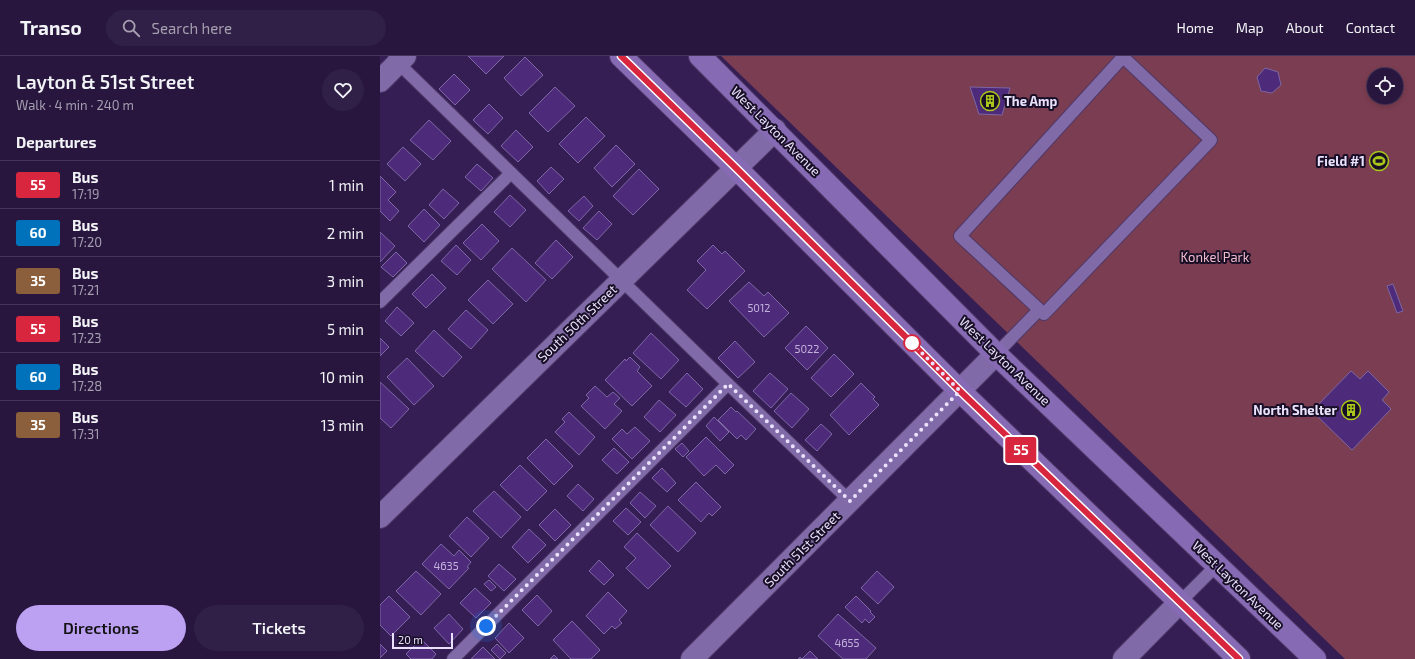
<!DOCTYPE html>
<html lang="en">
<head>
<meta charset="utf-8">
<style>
  :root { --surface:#28163f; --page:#301f46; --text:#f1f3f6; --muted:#a59fb0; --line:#443559; --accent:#bca0f2 }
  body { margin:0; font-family:"Exo 2",sans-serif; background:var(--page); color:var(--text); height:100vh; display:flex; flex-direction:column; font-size:15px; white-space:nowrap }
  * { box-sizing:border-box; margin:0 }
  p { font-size:13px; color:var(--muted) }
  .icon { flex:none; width:22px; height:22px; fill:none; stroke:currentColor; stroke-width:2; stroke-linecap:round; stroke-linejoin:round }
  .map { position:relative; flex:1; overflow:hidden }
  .panel { display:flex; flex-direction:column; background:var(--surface); width:380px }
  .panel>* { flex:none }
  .badge { padding:0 8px; border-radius:3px; font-size:14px; line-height:26px }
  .controls { position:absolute; left:987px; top:12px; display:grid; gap:8px }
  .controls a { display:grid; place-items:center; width:36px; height:36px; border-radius:50%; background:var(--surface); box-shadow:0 2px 6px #0003,0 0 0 1px var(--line); font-size:20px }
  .scale { position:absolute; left:12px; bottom:10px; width:61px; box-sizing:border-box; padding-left:4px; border:2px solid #eae1fd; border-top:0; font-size:11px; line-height:14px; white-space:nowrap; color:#eae1fd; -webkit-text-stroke:3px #180f27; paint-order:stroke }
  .you { position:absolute; width:20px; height:20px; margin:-10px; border:3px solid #fff; border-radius:50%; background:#1a73e8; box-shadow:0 0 0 6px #1a73e833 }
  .map>.badge { position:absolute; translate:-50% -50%; box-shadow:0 0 0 2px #fff }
  h2 { padding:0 16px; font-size:15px; line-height:36px }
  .round { display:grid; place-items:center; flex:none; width:42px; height:42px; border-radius:21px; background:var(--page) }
  .head { display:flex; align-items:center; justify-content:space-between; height:68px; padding:0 16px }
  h1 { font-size:19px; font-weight:600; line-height:30px }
  .action { display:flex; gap:8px; margin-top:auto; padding:8px 16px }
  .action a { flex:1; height:46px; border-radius:24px; background:var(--accent); color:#111; font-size:16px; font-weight:600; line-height:46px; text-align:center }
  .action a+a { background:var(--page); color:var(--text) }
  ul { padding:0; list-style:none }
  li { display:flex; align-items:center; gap:12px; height:48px; padding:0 16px; border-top:1px solid var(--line) }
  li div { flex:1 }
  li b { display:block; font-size:15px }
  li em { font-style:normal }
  li .badge { min-width:44px; font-weight:700; text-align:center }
  header { display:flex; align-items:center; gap:24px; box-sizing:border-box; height:56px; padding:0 20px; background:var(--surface); border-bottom:1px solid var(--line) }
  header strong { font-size:19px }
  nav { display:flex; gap:22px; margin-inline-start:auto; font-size:14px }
  .search { width:280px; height:36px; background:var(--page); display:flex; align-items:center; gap:10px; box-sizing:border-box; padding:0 14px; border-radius:22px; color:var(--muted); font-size:15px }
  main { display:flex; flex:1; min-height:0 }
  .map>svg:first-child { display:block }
</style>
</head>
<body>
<header>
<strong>Transo</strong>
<div class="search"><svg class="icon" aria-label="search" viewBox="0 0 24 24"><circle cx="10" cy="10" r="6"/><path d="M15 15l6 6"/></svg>Search here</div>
<nav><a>Home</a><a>Map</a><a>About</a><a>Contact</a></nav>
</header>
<main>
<section class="panel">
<div class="head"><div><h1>Layton &amp; 51st Street</h1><p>Walk · 4 min · 240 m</p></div><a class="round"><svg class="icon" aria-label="heart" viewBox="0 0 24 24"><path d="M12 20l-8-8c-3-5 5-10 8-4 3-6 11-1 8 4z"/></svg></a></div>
<h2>Departures</h2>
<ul>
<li><span class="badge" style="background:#d7263d;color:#fff">55</span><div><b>Bus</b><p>17:19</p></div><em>1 min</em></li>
<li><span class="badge" style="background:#0072bc;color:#fff">60</span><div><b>Bus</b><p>17:20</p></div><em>2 min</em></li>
<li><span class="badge" style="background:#8b5e3c;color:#fff">35</span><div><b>Bus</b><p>17:21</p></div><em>3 min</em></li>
<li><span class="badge" style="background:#d7263d;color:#fff">55</span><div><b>Bus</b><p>17:23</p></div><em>5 min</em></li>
<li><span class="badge" style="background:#0072bc;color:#fff">60</span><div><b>Bus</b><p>17:28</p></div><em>10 min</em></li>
<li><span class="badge" style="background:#8b5e3c;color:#fff">35</span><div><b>Bus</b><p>17:31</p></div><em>13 min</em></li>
</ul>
<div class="action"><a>Directions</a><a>Tickets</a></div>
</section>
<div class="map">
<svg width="1035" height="603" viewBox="0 0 1035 603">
  <rect width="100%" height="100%" fill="#351e54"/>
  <path fill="#7b3d51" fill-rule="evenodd" d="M341 0H1035V603H965ZM994 19H1016V41H994Z"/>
  <g fill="#4d2a7a" stroke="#7d67a4">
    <polygon points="88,0 124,0 106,18"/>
    <polygon points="145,1 163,19 141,40 124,22"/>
    <polygon points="885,12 898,16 901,29 892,37 881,35 877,21"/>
    <polygon points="74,18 90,34 75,49 59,33"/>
    <polygon points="175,31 195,50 168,76 149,57"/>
    <polygon points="590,31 630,32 622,59 599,58"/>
    <polygon points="109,48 123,62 108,78 93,64"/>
    <polygon points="206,61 225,80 198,107 179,88"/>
    <polygon points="49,64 71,85 53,104 30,84"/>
    <polygon points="136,74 153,91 138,106 121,90"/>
    <polygon points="236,89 255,108 232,131 214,112"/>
    <polygon points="23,91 41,108 25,125 7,108"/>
    <polygon points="97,108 113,122 101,135 85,121"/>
    <polygon points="171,111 184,123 169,138 157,125"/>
    <polygon points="259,113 279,133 253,159 233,140"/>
    <polygon points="0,120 16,136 8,144 19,155 10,165 0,155"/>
    <polygon points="63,133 79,147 64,163 49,149"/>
    <polygon points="130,139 146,154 130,171 114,156"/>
    <polygon points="204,140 213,150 199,165 188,155"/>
    <polygon points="44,153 60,169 44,186 28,170"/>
    <polygon points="219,155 232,168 217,184 203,172"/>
    <polygon points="102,168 119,185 101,204 83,187"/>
    <polygon points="0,176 15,190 0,206"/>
    <polygon points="176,184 193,201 172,223 155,207"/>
    <polygon points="76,189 91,204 77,219 61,205"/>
    <polygon points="333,189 342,198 345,195 365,215 327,253 307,234 326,214 317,205"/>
    <polygon points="132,192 166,224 146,246 112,213"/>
    <polygon points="16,196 27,207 13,221 1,211"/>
    <polygon points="52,218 66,232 46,252 32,238"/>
    <polygon points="108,224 133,248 113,268 88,244"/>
    <polygon points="369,226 384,240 388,236 409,257 384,281 349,245"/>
    <polygon points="1013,228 1023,255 1017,257 1007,230"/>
    <polygon points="17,251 34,267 21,280 5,265"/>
    <polygon points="86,254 108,274 91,293 68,273"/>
    <polygon points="426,270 448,292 427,314 405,292"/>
    <polygon points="54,274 82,301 63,321 35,295"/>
    <polygon points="271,277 299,304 281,323 253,297"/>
    <polygon points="0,282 9,291 0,300"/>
    <polygon points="355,285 375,306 358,322 338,302"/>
    <polygon points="454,298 474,318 451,341 431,322"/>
    <polygon points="250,301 260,311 257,315 272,330 252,350 225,324 245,303 246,305"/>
    <polygon points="27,302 54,330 34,349 7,321"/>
    <polygon points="971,315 980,323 988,315 1009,336 1002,344 1011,353 972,394 932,355"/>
    <polygon points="307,317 323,333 306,351 289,336"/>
    <polygon points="390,317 408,333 391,352 373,335"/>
    <polygon points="0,326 29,353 11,372 0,362"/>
    <polygon points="481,327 495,341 493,343 499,349 469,379 450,359"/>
    <polygon points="215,330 227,341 233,336 240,342 234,348 242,355 225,373 201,350 209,342 206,339"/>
    <polygon points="411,337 429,353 412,372 394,355"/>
    <polygon points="279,344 296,359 280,376 264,361"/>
    <polygon points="351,351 356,356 357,355 376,373 366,384 361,379 357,383 338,364"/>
    <polygon points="189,356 215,381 199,399 175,376 185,366 182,363"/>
    <polygon points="334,361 349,376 340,385 326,370"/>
    <polygon points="441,368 452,378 437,395 425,384"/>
    <polygon points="255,371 270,385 252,403 232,383 242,373 247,378"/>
    <polygon points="326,381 354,409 345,418 336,409 324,420 306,401"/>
    <polygon points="166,383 193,410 174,429 147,402"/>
    <polygon points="302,387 309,395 303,401 295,393"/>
    <polygon points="234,392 249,406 237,418 222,404"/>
    <polygon points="140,409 167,435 147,455 120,429"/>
    <polygon points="282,412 296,427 287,436 272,422"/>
    <polygon points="316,426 341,451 332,460 329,457 321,466 298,444"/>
    <polygon points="198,428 214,443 203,455 187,440"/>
    <polygon points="114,435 141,461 121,482 93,455"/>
    <polygon points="260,436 276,450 265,462 250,447"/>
    <polygon points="288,450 316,477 298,496 270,469"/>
    <polygon points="246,452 261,466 248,479 233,465"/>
    <polygon points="175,453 191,469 175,485 159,469"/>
    <polygon points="87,461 109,482 91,501 69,480"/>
    <polygon points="149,473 166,489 148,507 132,491"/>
    <polygon points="257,477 291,510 268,533 246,512 256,502 244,491"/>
    <polygon points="61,488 74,500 79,494 91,506 87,511 89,512 69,533 42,508"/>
    <polygon points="219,504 234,519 224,529 209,515"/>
    <polygon points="119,508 136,523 124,535 108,520"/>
    <polygon points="36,515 61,538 41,559 16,535"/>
    <polygon points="497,515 514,531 498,548 481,532"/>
    <polygon points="109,524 116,531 111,535 104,528"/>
    <polygon points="95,532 111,547 96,562 80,547"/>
    <polygon points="228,536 247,555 239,564 242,567 235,573 232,570 224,578 206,560"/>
    <polygon points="157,539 172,555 158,570 142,554"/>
    <polygon points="9,540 30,561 11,580 0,569 0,549"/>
    <polygon points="476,540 491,555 490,556 495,561 489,567 485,563 482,567 465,551"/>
    <polygon points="69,558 83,573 69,588 54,572"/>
    <polygon points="458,558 496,592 486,603 463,603 438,580"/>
    <polygon points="192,565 220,594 211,603 191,603 173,584"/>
    <polygon points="129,567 144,582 129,597 115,582"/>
    <polygon points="41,583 56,598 52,603 31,603 26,598"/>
    <polygon points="0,588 7,595 0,602"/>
    <polygon points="117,588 126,597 120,603 111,594"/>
    <polygon points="103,591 115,603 91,603"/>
    <polygon points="430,595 438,603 418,603 420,601 422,603"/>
    <polygon points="174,599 178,603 170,603"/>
  </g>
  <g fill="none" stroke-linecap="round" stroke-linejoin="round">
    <defs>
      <g id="service">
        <polygon points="743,1 831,84 664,258 580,180"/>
        <polyline points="14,3 348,328 470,445"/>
        <polyline points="0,246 131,117"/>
        <polyline points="616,298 659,254"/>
        <polyline points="800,546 837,509"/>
        <polyline points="73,603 348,328"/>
      </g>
      <g id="minor">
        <polyline points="0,25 25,0"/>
        <polyline points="0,461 395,74"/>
        <polyline points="744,603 800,546"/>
      </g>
      <polyline id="tertiary" points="312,603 616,298"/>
      <g id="secondary">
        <polyline points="241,0 356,112 580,335 859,603"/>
        <polyline points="320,0 616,298 935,603"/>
      </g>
    </defs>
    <use href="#service" stroke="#4e3867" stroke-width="14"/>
    <use href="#minor" stroke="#4e3867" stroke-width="24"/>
    <use href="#tertiary" stroke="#4e3867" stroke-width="24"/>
    <use href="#secondary" stroke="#4e3867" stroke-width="24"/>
    <use href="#service" stroke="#806aa7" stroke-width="12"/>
    <use href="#minor" stroke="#806aa7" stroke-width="22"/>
    <use href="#tertiary" stroke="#806aa7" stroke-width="22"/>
    <use href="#secondary" stroke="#866ab4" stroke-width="22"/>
  </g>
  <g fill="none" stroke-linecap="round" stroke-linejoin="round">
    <defs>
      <polyline id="line" points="241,0 356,112 580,335 859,603"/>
    </defs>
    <use href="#line" stroke="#fff" stroke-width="9"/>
    <use href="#line" stroke="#d7263d" stroke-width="6"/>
    <polyline stroke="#eae1fd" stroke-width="4" stroke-dasharray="0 7.2" points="106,570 348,328 470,445 580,335 530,285 532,287"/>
  </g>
  <defs>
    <symbol id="building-ring" viewBox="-11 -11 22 22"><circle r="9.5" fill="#180f27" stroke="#a9c71b" stroke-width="1.5"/><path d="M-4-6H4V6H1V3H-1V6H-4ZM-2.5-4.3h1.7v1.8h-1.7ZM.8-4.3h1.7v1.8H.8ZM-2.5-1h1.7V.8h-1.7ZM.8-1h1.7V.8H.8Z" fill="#a9c71b"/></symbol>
    <symbol id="stadium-ring" viewBox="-11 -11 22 22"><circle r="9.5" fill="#180f27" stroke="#a9c71b" stroke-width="1.5"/><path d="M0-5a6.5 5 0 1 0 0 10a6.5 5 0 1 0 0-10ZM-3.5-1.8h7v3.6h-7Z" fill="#a9c71b"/></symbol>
  </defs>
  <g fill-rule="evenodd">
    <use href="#building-ring" x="599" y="34" width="22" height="22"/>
    <use href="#stadium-ring" x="988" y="94" width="22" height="22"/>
    <use href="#building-ring" x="960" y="343" width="22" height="22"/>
  </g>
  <circle fill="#fff" stroke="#d7263d" stroke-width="2" cx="532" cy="287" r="8"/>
  <g text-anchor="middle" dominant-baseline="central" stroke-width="4" stroke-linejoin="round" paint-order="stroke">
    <g font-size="11" fill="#c3b3dc">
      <text x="379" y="251">5012</text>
      <text x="427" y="292">5022</text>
      <text x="66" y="509">4635</text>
      <text x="467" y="586">4655</text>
    </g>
    <g font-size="13" font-weight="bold" fill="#eae1fd" stroke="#180f27" text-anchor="end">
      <text x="624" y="45" text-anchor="start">The Amp</text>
      <text x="985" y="105">Field #1</text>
      <text x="957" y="354">North Shelter</text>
    </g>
    <g font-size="13" fill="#eae1fd" stroke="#180f27">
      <text transform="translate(396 75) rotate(45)">West Layton Avenue</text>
      <text transform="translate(197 267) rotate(-44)">South 50th Street</text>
      <text transform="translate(625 305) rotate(44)">West Layton Avenue</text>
      <text transform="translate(422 493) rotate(-45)">South 51st Street</text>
      <text transform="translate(858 529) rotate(44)">West Layton Avenue</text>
    </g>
    <g font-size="13" fill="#f1bbca" stroke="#180f27">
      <text x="835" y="201">Konkel Park</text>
    </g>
  </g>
</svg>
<div class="controls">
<a><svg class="icon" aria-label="locate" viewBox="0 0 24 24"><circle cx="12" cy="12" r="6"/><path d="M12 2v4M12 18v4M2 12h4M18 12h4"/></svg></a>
</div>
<div class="scale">20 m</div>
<div class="you" style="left:106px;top:570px"></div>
<b class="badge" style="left:641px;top:394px;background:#d7263d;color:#fff">55</b>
</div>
</main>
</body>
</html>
